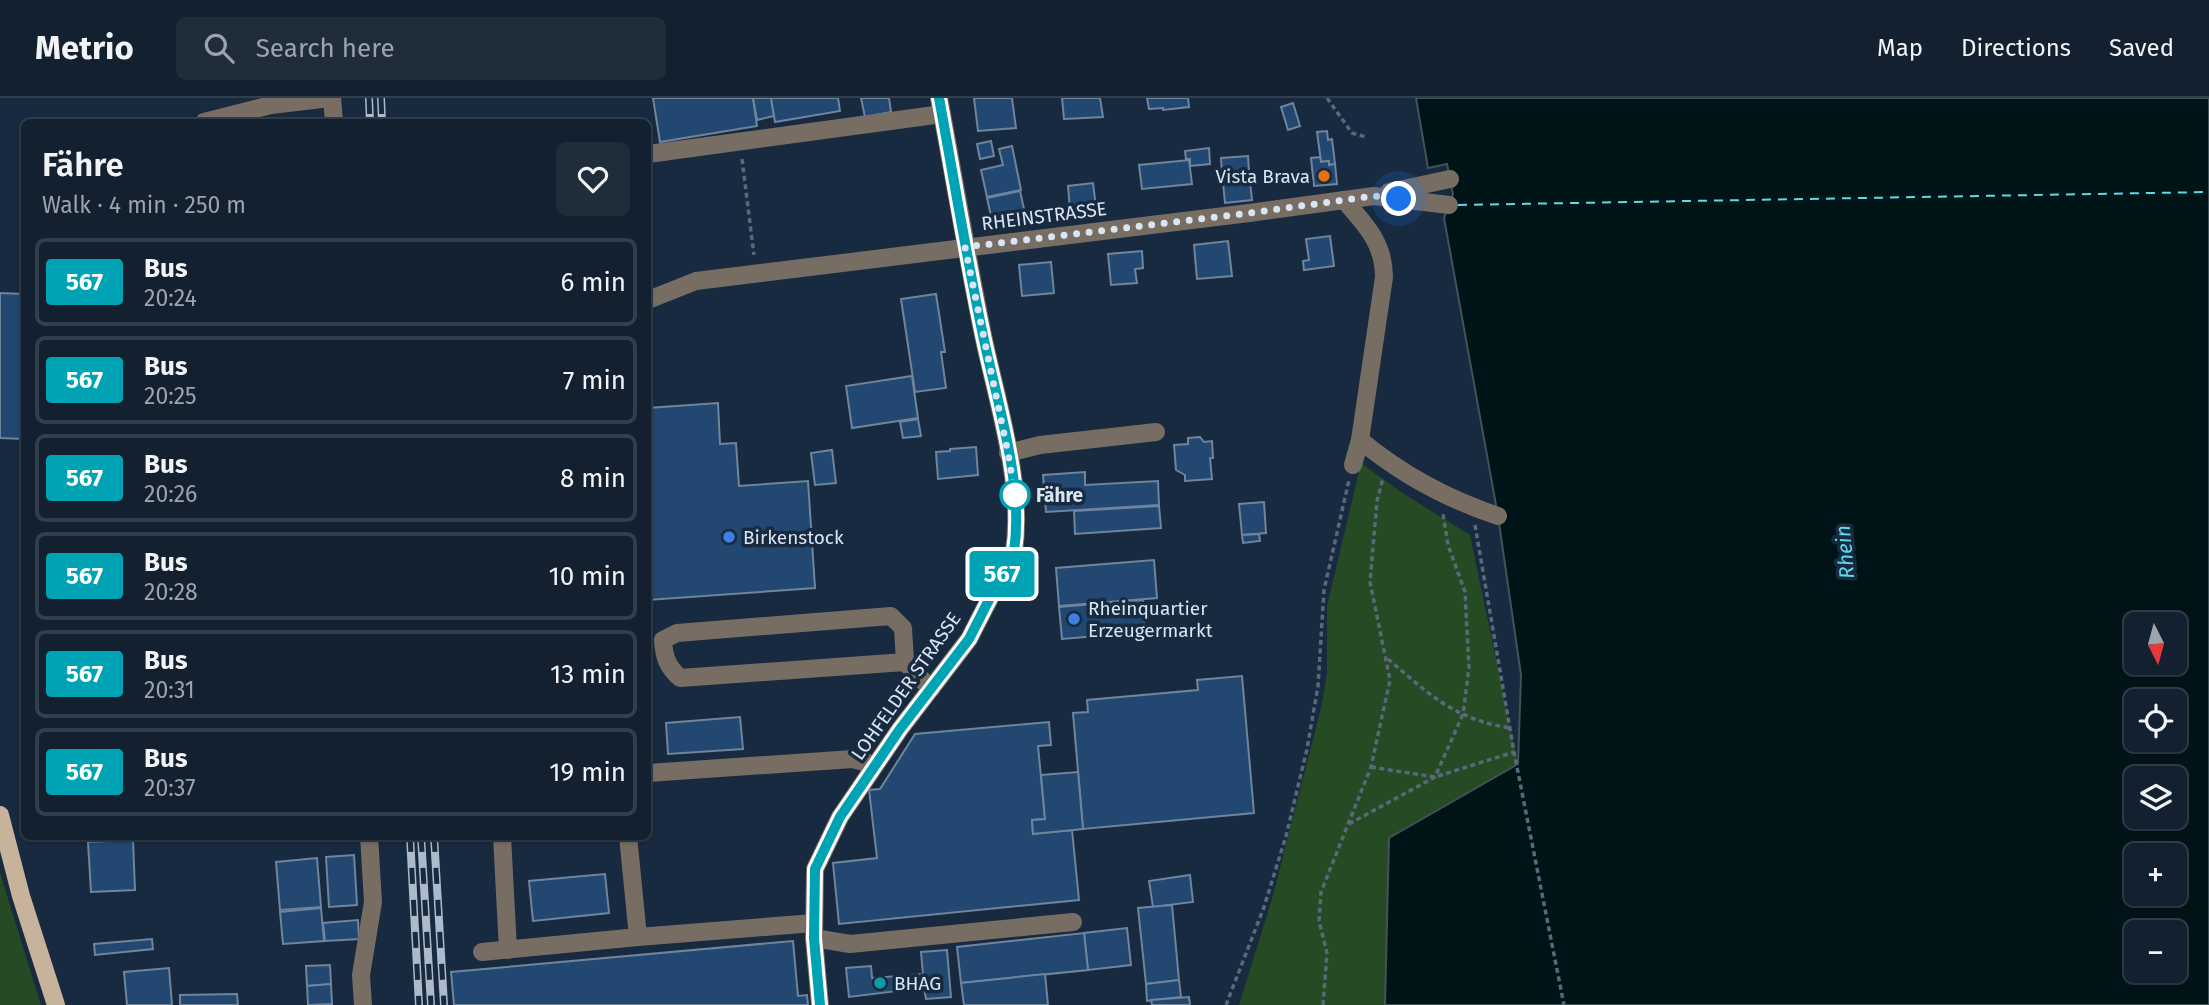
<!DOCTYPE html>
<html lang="en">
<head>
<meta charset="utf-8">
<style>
  :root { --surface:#12202f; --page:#1f2d3b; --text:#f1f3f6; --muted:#9ca3aa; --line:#313e4b }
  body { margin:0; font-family:"Fira Sans",sans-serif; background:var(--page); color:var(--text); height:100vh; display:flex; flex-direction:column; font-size:26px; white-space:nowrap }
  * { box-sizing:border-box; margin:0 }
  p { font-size:23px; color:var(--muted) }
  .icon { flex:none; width:38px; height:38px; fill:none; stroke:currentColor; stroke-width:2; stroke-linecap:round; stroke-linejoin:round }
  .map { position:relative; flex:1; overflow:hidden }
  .sheet { position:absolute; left:21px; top:21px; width:630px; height:721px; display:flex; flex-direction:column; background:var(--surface); border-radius:10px; box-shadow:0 2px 5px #0004,0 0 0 2px var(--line) }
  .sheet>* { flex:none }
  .badge { padding:0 14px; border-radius:5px; font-size:24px; line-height:46px }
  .needle { width:46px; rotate:174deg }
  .buttons { position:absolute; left:2124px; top:514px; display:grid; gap:14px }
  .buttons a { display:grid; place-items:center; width:63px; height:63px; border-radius:10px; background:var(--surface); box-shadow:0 2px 5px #0004,0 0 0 2px var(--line); font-size:35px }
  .you { position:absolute; width:35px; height:35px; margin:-18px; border:5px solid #fff; border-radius:50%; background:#1a73e8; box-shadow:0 0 0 10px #1a73e833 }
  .map>.badge { position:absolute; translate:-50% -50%; box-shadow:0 0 0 4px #fff }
  .round { display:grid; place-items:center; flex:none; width:74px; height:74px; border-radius:10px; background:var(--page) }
  .summary { display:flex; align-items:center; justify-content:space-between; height:119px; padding:0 21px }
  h1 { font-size:33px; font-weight:600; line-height:52px }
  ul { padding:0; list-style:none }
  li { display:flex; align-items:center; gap:21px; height:88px; margin:0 14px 10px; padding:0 7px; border:4px solid var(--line); border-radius:10px }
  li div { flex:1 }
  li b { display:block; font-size:26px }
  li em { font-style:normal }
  li .badge { min-width:77px; font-weight:700; text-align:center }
  header { display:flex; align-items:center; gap:42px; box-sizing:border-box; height:98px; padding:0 35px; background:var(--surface); border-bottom:2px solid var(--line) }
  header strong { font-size:33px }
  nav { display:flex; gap:38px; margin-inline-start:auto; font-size:24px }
  .search { width:490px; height:63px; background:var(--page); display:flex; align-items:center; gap:18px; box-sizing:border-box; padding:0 24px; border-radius:10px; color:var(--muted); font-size:26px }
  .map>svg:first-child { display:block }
</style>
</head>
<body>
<header>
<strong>Metrio</strong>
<div class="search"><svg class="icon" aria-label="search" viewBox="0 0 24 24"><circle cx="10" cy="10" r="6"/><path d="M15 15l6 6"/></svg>Search here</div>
<nav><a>Map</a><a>Directions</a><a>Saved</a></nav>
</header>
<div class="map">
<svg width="2209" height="907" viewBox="0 0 2209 907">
  <rect width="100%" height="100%" fill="#182a3f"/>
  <g fill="#264a23">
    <polygon points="1361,365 1404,396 1470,437 1518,666 1389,740 1385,907 1239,907 1272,801 1321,610 1327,576 1327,508"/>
    <polygon points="0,775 41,907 0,907"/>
  </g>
  <path fill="#001418" stroke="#415359" stroke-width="2" fill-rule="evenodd" d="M1416 0H2209V907H1385L1389 740 1518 666 1521 577 1498 418 1444 120 1453 96 1447 66 1428 70ZM2137 527H2175V565H2137ZM2137 604H2175V642H2137ZM2137 681H2175V719H2137ZM2137 758H2175V796H2137ZM2137 835H2175V873H2137Z"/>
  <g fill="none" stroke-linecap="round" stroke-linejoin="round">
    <polyline stroke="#5dd9ed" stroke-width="2" stroke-dasharray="9 7" stroke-linecap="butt" points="1458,107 2209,94"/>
  </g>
  <g fill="#224771" stroke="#6f849d" stroke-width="2">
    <polygon points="653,0 753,0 757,28 660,44"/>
    <polygon points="753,0 771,0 774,18 757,22"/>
    <polygon points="771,0 838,0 840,13 775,24"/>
    <polygon points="861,0 889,0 891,14 865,19"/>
    <polygon points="974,0 1012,0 1016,30 978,33"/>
    <polygon points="1062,0 1100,0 1103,19 1064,21"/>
    <polygon points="1147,0 1188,0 1189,9 1163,12 1163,10 1149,11"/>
    <polygon points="1293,5 1300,28 1288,32 1281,9"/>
    <polygon points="1327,33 1328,42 1332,41 1335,66 1329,67 1329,63 1321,64 1317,34"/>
    <polygon points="991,43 994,58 980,61 977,46"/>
    <polygon points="1012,48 1021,92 987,99 981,72 1003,67 999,51"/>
    <polygon points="1209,50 1210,66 1190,68 1190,61 1186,61 1185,53"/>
    <polygon points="1248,58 1249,73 1222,75 1221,60"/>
    <polygon points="1320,59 1321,64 1329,63 1329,67 1335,66 1337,86 1314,88 1311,60"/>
    <polygon points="1189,62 1192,86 1142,91 1139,67"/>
    <polygon points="1249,73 1252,102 1225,105 1222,75"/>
    <polygon points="1093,85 1096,109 1070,112 1068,88"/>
    <polygon points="1020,93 1026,120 993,127 987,100"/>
    <polygon points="1330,138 1334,168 1304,172 1303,163 1309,162 1306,141"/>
    <polygon points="1228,143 1232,178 1197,181 1194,147"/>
    <polygon points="1142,153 1143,170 1135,171 1137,185 1111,187 1108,156"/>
    <polygon points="1051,164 1054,195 1022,198 1019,167"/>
    <polygon points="0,195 24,196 24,341 0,340"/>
    <polygon points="936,196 945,254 941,254 946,290 915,294 901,201"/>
    <polygon points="912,278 918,320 852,330 846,288"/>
    <polygon points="718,305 720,346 736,345 739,388 808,383 815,490 648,502 648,310"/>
    <polygon points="918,321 921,338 903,340 900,324"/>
    <polygon points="1200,339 1204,344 1212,343 1213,360 1210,360 1212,381 1185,383 1185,377 1176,372 1174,347 1188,346 1188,340"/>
    <polygon points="976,349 978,377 938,381 936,354 950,353 950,351"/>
    <polygon points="832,352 836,385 815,387 811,355"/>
    <polygon points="1085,374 1085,387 1158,383 1159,407 1046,414 1043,377"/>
    <polygon points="1264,404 1266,435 1242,437 1239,406"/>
    <polygon points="1159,408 1161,430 1075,436 1074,413"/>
    <polygon points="1259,436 1260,443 1243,445 1242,437"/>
    <polygon points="1154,462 1157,500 1059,508 1056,470"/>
    <polygon points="1143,502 1145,534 1062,541 1059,509"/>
    <polygon points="1242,578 1254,715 1083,731 1073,615 1088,614 1087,602 1198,592 1197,582"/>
    <polygon points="740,619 743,651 668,656 666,625"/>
    <polygon points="1049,624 1051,647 1038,648 1045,721 1032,722 1033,736 1072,732 1079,802 839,826 833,765 877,760 869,692 880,691 915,636"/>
    <polygon points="1078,674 1083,731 1033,736 1032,722 1045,721 1041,677"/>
    <polygon points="88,738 133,738 133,742 88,744"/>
    <polygon points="133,742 135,792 91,794 88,744"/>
    <polygon points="354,757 357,807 329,809 326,759"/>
    <polygon points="317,760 321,809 280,812 276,764"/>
    <polygon points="605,776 609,815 533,823 529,783"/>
    <polygon points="1190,777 1193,804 1153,809 1149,783"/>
    <polygon points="1172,807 1179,882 1146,886 1138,810"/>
    <polygon points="321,810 324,843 283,846 280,814"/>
    <polygon points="358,822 359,841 325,843 323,825"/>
    <polygon points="1127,830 1131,867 1088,872 1084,835"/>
    <polygon points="1084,835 1088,872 961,885 957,849"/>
    <polygon points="152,841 153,851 95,857 94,846"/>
    <polygon points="793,843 798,898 807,897 808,907 454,907 451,874"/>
    <polygon points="947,852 951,899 926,901 924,890 914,891 912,877 923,876 921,854"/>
    <polygon points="330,867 331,886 307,888 306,868"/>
    <polygon points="871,868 872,880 912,877 914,891 849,899 846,870"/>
    <polygon points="169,870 172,907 127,907 124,874"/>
    <polygon points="1045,876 1048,907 964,907 961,885"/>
    <polygon points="1179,882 1181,899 1147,903 1146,886"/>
    <polygon points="331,886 332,906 308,907 307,888"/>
    <polygon points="237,896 238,907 180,907 180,897"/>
    <polygon points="1189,899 1190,907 1152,907 1151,902"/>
  </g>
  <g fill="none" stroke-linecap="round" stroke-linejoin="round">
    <g stroke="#59697b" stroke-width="3.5" stroke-dasharray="5 3.5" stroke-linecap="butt">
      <polyline points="1327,0 1352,35 1366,39"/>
      <polyline points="742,61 754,157"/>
      <polyline points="1475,427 1514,654 1564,907"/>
      <path d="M1388 561C1415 584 1443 611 1478 622 1488 626 1499 628 1510 630"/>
      <polyline points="1371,669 1435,679 1514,654"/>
      <polyline points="1349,726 1435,679 1463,616 1469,570 1465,494 1448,447 1443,416"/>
      <polyline points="1226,907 1264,809 1286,738 1307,651 1318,588 1324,492 1349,382"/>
      <polyline points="1323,907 1327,855 1319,823 1321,794 1371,669 1390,582 1370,484 1377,403 1383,380"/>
    </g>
    <g stroke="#786d63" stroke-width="18">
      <polyline points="332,0 334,24"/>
      <polyline points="204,24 271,7 330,0"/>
      <polyline points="648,56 942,16"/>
      <polyline points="1389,94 1450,81"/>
      <path d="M1344 102C1365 126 1384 145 1384 179L1360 342 1353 367"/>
      <polyline points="648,202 696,183 1249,115 1374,98 1449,107"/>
      <path d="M1360 342C1401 376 1447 401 1498 418"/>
      <polyline points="1008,355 1040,347 1156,334"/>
      <path d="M905 564 903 530 891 518 677 535 663 542C664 559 667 568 680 580L905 564 931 591"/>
      <polyline points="648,675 853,661 875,667"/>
      <polyline points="502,738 508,852"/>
      <polyline points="628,738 638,839 814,825"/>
      <polyline points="814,840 850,846 1073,824"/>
      <polyline points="482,854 638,839"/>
      <polyline points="363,907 361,877 373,804 369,738"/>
      <path d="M820 907 814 840 815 771 840 719 900 631 969 541 1014 453C1024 386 997 304 983 237 967 158 954 79 939 0"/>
    </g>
    <polyline stroke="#c7b29c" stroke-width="18" points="0,717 21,798 56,907"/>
    <defs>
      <g id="rail">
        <polyline points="369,0 370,24"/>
        <polyline points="381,0 382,24"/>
        <polyline points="410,738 419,907"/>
        <polyline points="421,738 431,907"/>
        <polyline points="434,738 444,907"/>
      </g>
    </defs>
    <use href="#rail" stroke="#adbac9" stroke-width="8"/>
    <use href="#rail" stroke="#182a3f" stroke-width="5" stroke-dasharray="16" stroke-linecap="butt"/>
  </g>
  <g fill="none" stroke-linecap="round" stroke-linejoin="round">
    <defs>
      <path id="line" d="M820 907 814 840 815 771 840 719 900 631 969 541 1014 453C1024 388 998 307 984 242 967 162 954 81 939 0"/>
    </defs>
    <use href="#line" stroke="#fff" stroke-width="16"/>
    <use href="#line" stroke="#00a3b4" stroke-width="10"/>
    <polyline stroke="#d9e5f2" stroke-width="7" stroke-dasharray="0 12.6" points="1015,397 1008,355 965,149 1249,115 1374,98 1399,101"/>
  </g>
  <circle fill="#e8710a" stroke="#182a3f" stroke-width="2.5" cx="1324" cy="78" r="7"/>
  <circle fill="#fff" stroke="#00a3b4" stroke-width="3.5" cx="1015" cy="397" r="14"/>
  <g fill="#3f7fe0" stroke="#182a3f" stroke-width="2.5">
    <circle cx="729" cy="439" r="7"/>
    <circle cx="1074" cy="521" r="7"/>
  </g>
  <circle fill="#0f9aa8" stroke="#182a3f" stroke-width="2.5" cx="880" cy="885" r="7"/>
  <g text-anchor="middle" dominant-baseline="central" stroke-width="7" stroke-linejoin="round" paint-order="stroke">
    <g font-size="19" fill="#d9e5f2" stroke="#182a3f" text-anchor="start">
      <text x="1310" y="78" text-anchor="end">Vista Brava</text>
      <text x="743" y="439">Birkenstock</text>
      <text x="1088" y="510">Rheinquartier<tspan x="1088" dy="22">Erzeugermarkt</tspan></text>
      <text x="894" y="885">BHAG</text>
    </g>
    <g font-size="19" fill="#d9e5f2" stroke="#182a3f">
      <text transform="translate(1044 118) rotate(-7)">RHEINSTRASSE</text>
      <text transform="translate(906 588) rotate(-55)">LOHFELDER STRASSE</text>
    </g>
    <g font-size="19" font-weight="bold" fill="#d9e5f2" stroke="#182a3f" text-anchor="start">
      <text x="1036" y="397">Fähre</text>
    </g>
    <g font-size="21" font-style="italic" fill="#5dd9ed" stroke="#182a3f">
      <text transform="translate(1845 454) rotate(-95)">Rhein</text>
    </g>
  </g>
</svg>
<div class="buttons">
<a><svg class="needle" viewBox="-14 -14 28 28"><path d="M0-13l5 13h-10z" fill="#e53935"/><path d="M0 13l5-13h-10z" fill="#9ca3aa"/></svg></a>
<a><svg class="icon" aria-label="locate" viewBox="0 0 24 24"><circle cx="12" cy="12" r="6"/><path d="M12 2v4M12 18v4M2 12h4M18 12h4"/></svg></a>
<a><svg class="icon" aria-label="layers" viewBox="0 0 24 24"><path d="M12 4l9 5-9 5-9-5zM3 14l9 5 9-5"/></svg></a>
<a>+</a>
<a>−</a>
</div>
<div class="you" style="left:1399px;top:101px"></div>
<b class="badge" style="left:1002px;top:476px;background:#00a3b4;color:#fff">567</b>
<section class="sheet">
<div class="summary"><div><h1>Fähre</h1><p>Walk · 4 min · 250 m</p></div><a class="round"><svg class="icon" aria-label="heart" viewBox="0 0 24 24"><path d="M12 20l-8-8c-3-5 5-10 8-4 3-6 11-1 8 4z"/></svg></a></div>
<ul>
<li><span class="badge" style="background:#00a3b4;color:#fff">567</span><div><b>Bus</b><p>20:24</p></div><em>6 min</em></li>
<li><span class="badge" style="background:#00a3b4;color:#fff">567</span><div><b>Bus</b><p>20:25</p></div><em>7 min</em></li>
<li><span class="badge" style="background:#00a3b4;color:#fff">567</span><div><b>Bus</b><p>20:26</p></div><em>8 min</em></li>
<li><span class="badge" style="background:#00a3b4;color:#fff">567</span><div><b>Bus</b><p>20:28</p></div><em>10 min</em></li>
<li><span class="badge" style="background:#00a3b4;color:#fff">567</span><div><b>Bus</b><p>20:31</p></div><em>13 min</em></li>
<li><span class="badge" style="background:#00a3b4;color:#fff">567</span><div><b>Bus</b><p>20:37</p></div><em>19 min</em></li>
</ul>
</section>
</div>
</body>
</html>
